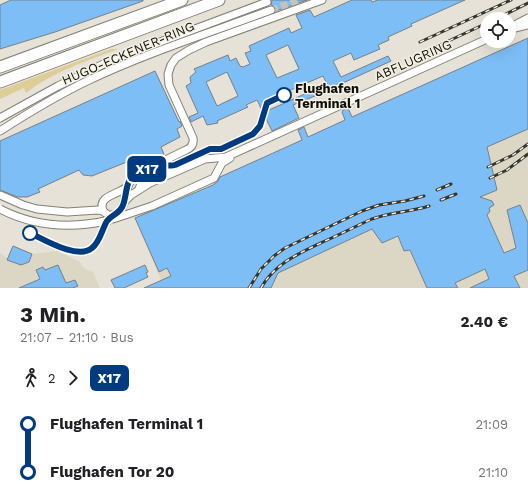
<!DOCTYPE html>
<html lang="de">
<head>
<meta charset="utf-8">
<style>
  :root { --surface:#fff; --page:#f6f6f6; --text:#202124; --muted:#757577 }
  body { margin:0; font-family:"Work Sans",sans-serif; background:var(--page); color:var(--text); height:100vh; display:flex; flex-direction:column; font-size:15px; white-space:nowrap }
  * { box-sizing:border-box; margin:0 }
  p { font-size:13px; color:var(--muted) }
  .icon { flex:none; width:22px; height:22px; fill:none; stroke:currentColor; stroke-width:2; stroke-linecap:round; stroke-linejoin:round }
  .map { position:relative; height:288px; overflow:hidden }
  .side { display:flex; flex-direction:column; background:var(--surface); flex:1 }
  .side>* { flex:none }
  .badge { padding:0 8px; border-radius:6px; font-size:14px; line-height:26px }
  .controls { position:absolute; left:480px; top:12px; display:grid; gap:8px }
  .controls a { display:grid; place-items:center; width:36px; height:36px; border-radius:50%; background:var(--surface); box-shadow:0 4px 16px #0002; font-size:20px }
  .map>.badge { position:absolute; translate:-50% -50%; box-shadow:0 0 0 2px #fff }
  .legs { display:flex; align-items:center; gap:6px; height:44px; padding:0 20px; font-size:13px }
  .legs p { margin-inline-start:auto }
  .overview { display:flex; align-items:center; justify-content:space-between; height:68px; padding:0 20px }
  h1 { font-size:22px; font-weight:700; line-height:30px }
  ul { padding:0 20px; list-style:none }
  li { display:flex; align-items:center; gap:14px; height:48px; font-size:15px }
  li i { display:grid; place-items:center; width:6px; height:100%; margin:0 5px; background:currentColor }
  li i::after { content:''; width:10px; height:10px; margin:-5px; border:3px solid; border-radius:50%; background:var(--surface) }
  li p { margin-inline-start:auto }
  li:first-child i { background:linear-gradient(#0000 50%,currentColor 0) }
  li:last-child i { background:linear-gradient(currentColor 50%,#0000 0) }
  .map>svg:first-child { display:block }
</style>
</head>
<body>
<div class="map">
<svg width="528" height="288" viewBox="0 0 528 288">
  <rect width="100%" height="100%" fill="#e6e2d7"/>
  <g fill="#dcd7c4">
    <polygon points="528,38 528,288 144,288 161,280 135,218 213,185 211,181"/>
    <polygon points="13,246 32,254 57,251 80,262 84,268 93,272 100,288 0,288 0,253 8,258"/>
  </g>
  <path fill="#ddce97" d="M111 49H118C87 61 52 72 26 93L24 88 0 99V90Z"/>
  <g fill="#7dbef6" stroke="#778088" fill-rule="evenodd">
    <polygon points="11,0 143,0 143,1 55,32 0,49 0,5"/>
    <polygon points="272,0 307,0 276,11 274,6 271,5"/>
    <path d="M352 0H371L372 2 378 0H465L411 24 412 26 388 37 389 40 378 45 380 49 354 60 351 53 333 61 341 77 388 56 391 61 343 83 344 84 293 105 299 118 272 131 257 100 246 105 248 107 217 121 218 123 207 125 203 116 191 122 189 117 198 113 186 86 191 83 190 77 196 72 194 69 228 55 230 61 236 58 240 66 243 67 250 64 245 53 251 51 249 46 289 28 291 33 302 28 296 15 310 10 314 17ZM288 45 299 69 277 78 266 55ZM227 72 238 96 217 106 206 82ZM323 76 327 84 269 110 265 101Z"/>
    <polygon points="528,38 528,129 487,147 497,190 480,197 492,201 494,205 489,208 490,211 487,215 504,253 516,248 507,210 520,205 528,223 528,270 514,276 520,288 470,288 489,279 485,269 455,283 458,288 427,288 410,250 404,251 398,236 382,243 372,229 278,273 271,288 144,288 171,276 167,268 159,272 135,218 213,185 218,181 220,177 302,140 298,130 304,127 308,137 345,120 342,112 343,110 348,108 352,117"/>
    <polygon points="155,71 179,122 180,121 182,126 177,129 180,137 161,147 164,154 137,166 134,159 92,176 83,175 79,170 38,189 40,192 27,197 18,197 0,190 0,141"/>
    <polygon points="13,246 32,254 29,262 21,265 7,260"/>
    <polygon points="58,265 66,283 75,280 78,286 73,288 19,288 40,279 36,270 43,267 45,270"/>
    <polygon points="145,265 148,272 146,273 148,277 124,288 115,288 111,280"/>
  </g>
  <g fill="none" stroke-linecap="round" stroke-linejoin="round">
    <polyline stroke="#c6c2b8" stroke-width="7" stroke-dasharray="7 3.5" stroke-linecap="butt" points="271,10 300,0"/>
    <defs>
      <g id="minor">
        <polyline points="509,28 528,18"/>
        <polyline points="515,28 528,25"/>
        <polyline points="0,118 58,86 112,60 267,2"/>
        <path d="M0 131C28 113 56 96 87 81 146 53 209 33 271 10"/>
        <path d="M139 189C142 175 159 170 172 173"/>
        <polyline points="0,195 23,205 37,209 67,212 98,210 103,211 108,215 114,215 121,210 125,201 131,195 150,183 205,159 226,157 487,39"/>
        <path d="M124 202 128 186 133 176 186 150C191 148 194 144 193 138L169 85 168 74 171 65 176 58 189 50 206 42 322 0"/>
        <path d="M103 211C97 195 119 195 128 186"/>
        <polyline points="113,219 152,206 214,178 222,163 230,158"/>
      </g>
      <g id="highway">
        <polyline points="0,67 182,0"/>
        <polyline points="0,82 219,0"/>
      </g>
    </defs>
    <use href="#minor" stroke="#838075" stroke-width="9"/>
    <use href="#highway" stroke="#838075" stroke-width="13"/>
    <use href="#minor" stroke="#fff" stroke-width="7"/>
    <use href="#highway" stroke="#fff" stroke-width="11"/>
    <defs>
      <g id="rail">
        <polyline points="496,19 528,3"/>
        <polyline points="420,42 511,0"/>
        <polyline points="425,52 487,23"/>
        <polyline points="488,167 513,155 528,144"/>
        <polyline points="490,178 507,170 528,154"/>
        <polyline points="437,190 451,184"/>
        <polyline points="441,200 456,194"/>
        <polyline points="249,288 261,269 274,256 285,248 362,211 379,205 405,201 424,196"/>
        <path d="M261 288C275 263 300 253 325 241 341 234 356 226 372 219 391 212 410 212 429 206"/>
      </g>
    </defs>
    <use href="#rail" stroke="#363530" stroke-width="3"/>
    <use href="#rail" stroke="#f3f0e4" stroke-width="1.5" stroke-dasharray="4.5" stroke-linecap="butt"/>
    <defs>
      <path id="minor-bridge" d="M0 209C35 227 72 229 110 220"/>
    </defs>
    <use href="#minor-bridge" stroke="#838075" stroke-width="9" stroke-linecap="butt"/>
    <use href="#minor-bridge" stroke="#fff" stroke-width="7"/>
  </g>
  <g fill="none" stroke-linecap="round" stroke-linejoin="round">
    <defs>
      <path id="line-1" d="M30 233C45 240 78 260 92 248 100 242 102 229 107 221 112 214 120 214 123 205 127 195 125 181 135 174 139 171 155 163 160 164 165 164 169 167 175 165L210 149H221L253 134 260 126 267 103 284 95"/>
    </defs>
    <use href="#line-1" stroke="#fff" stroke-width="9"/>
    <use href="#line-1" stroke="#003b80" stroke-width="6"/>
  </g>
  <g fill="#fff" stroke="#003b80" stroke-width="2">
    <circle cx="284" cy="95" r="7"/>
    <circle cx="30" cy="233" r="7"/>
  </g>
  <g text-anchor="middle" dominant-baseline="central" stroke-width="3" stroke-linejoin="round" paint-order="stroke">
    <g font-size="13" fill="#100f0b" stroke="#f3f0e4">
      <text transform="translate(128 53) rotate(-23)">HUGO-ECKENER-RING</text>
      <text transform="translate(413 60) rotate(-24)">ABFLUGRING</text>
    </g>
    <g font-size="13" font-weight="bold" fill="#100f0b" stroke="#f3f0e4" text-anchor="start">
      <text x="295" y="88">Flughafen<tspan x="295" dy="15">Terminal 1</tspan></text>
    </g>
  </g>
</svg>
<div class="controls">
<a><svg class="icon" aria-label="locate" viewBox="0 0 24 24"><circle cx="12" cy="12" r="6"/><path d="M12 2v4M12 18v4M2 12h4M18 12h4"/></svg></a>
</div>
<b class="badge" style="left:147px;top:169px;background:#003b80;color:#fff">X17</b>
</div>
<section class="side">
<div class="overview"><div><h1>3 Min.</h1><p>21:07 – 21:10 · Bus</p></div><b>2.40 €</b></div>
<div class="legs"><svg class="icon" aria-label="walk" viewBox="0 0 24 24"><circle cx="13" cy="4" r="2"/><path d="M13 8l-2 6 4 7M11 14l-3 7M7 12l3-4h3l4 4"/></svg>2<svg class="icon" aria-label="forward" viewBox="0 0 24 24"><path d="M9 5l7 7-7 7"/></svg><b class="badge" style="background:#003b80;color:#fff">X17</b></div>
<ul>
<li><i style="color:#003b80"></i><b>Flughafen Terminal 1</b><p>21:09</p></li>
<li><i style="color:#003b80"></i><b>Flughafen Tor 20</b><p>21:10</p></li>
</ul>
</section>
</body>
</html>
